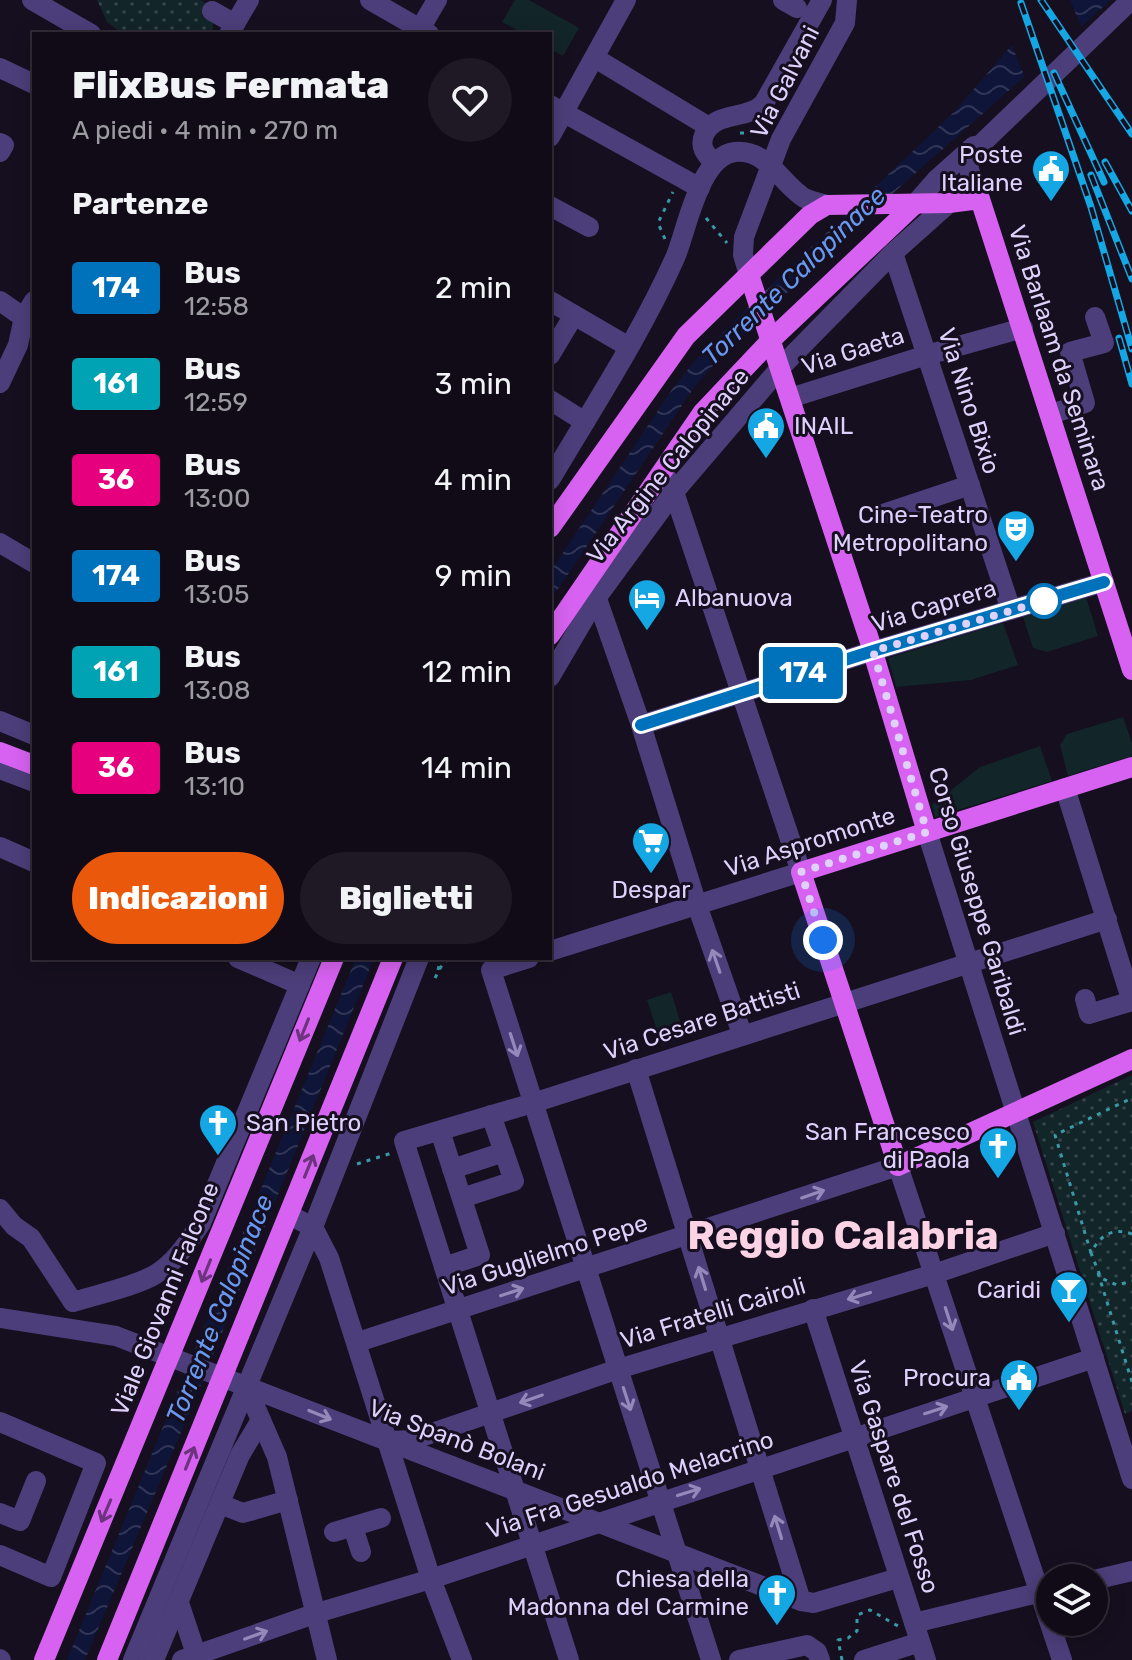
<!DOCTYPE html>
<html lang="it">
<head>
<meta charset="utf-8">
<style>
  :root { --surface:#100b17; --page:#1e1924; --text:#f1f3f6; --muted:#9c9ba1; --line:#302b36; --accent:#ea580c }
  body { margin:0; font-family:Rubik,sans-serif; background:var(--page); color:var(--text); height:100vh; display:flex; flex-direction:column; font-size:30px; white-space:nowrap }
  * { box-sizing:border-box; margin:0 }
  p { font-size:26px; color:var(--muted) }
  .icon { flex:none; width:44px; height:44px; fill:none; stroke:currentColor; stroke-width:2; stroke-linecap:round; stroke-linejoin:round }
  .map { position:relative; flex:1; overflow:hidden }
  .side { position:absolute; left:32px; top:32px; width:520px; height:928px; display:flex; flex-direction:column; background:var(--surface); border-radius:0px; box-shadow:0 4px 20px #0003,0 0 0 2px var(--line) }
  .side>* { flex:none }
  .badge { padding:0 16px; border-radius:6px; font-size:28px; line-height:52px }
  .tools { position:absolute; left:1036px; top:1564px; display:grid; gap:16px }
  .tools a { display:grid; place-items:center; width:72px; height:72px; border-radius:50%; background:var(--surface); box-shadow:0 4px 20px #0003,0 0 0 2px var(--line); font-size:40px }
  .you { position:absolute; width:40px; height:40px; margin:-20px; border:6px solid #fff; border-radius:50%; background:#1a73e8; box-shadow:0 0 0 12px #1a73e833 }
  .map>.badge { position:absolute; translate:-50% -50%; box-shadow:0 0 0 4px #fff }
  h2 { padding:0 40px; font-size:30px; line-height:72px }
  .round { display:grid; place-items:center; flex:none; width:84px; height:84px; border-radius:42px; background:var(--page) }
  .head { display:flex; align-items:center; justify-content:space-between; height:136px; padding:0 40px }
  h1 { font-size:38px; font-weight:800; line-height:60px }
  .cta { display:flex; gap:16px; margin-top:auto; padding:16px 40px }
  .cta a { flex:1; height:92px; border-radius:48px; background:var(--accent); color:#fff; font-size:32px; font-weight:800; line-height:92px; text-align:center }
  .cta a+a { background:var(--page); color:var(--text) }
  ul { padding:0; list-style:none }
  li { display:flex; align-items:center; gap:24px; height:96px; padding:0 40px }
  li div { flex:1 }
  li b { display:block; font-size:30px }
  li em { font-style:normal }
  li .badge { min-width:88px; font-weight:700; text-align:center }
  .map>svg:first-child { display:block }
</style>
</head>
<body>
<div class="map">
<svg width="1132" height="1660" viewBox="0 0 1132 1660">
  <defs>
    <pattern id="park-dots" width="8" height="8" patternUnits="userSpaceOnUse" patternTransform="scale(2)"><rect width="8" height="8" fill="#122529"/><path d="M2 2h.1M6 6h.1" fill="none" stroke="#344449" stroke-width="1.8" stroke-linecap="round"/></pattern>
    <pattern id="water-waves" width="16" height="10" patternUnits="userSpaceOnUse" patternTransform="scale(2)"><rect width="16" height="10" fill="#0e1539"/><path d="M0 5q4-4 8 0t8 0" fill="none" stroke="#313657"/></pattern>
  </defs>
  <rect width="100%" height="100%" fill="#150f1f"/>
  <g fill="#122529">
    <polygon points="515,0 529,0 579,28 563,56 550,49 550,34 524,34 502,22"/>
    <polygon points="1086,597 1098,636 1047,652 1033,648 1023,617"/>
    <polygon points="1003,623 1018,665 971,680 896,687 888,658"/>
    <polygon points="1123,717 1132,743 1132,756 1068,776 1060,745 1067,734"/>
    <polygon points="1040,746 1052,781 935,817 932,805 980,767"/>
    <polygon points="671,992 685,1037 662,1045 647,1000"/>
  </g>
  <g fill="url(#park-dots)">
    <path d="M97 0H201C213 8 215 21 212 34H123L107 22Z"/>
    <polygon points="1132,1075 1132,1411 1125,1414 1033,1122"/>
  </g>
  <g fill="url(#water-waves)">
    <polygon points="1051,0 1111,0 865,218 720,357 693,389 550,601 550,572 673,388 694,362 746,309 953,113"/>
    <polygon points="356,958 374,958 200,1387 85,1660 67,1660"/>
  </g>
  <polygon fill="#150f1f" points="1045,0 1070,0 1083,31 1027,82 1010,41"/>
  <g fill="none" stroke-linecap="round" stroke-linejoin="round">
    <g stroke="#3999a7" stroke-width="3" stroke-dasharray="4 6" stroke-linecap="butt">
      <polyline points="740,133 759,133 767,130"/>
      <polyline points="706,218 727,243"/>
      <polyline points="665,239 658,223 673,192"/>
      <polyline points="438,970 441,958"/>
      <polyline points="435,978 443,963 450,958"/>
      <polyline points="357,1164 392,1153"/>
      <path d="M1132 1234C1113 1227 1100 1235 1091 1253L1101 1278 1117 1285 1132 1281"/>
      <polyline points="1091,1253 1055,1135 1132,1098"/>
      <polyline points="1098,1273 1132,1382"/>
      <polyline points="842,1660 838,1640 848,1638 857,1631 857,1615 870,1610 898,1626"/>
    </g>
    <g stroke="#4c3e7a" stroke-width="20">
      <polyline points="32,0 91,34"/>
      <polyline points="370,0 429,34"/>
      <polyline points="783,0 797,8"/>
      <polyline points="212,11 235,24"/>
      <polyline points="229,34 249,0"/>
      <polyline points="417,34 437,0"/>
      <polyline points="595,58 709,127"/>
      <polyline points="0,68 34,84"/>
      <polyline points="550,105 700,188"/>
      <polyline points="550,137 626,0"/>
      <polyline points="0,143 4,145 0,152"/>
      <path d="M714 163C706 154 699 148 704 135 715 110 747 121 764 103L822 0"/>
      <polyline points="980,199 968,167 974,151 1131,0"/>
      <polyline points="915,204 936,180 974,146"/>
      <polyline points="550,206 589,227"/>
      <polyline points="893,253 1011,610"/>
      <polyline points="749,275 743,255 744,237 781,139 845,23 847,0"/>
      <polyline points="0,301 33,324"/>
      <polyline points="550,301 629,347"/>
      <polyline points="550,355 574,315"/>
      <polyline points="0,383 18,345 24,317 34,301"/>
      <polyline points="790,398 927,355 1023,328"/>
      <polyline points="550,400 585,422"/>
      <polyline points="1051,414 1085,403 1070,352 1104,343 1095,317"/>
      <path d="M550 480C593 407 640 336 675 258 687 230 699 156 735 152 765 149 779 179 799 194 806 201 817 202 827 205"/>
      <polyline points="883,514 970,485"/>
      <polyline points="0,543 34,563"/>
      <polyline points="594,590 641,725 697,905 742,1034"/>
      <polyline points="550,677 597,597 674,492 780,368 893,253 949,203"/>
      <polyline points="0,721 34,735"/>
      <polyline points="641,725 873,651 1104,582"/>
      <polyline points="0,769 34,782"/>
      <polyline points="1065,788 1132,1002"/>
      <polyline points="927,832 1132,1479"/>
      <polyline points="0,847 34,862"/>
      <polyline points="550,951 801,872 674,492 663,471"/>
      <polyline points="238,958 300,985"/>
      <polyline points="529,958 491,970 711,1660"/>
      <polyline points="1085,999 1089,1014 1132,1001"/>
      <polyline points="636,1069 801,1601"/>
      <polyline points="440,1131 480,1255 444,1267"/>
      <polyline points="452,1169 504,1152"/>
      <polyline points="462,1198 514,1181 491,1115"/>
      <polyline points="0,1209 14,1226 31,1238 73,1302"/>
      <polyline points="289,1215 313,1227 329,1258 431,1579 462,1660"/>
      <path d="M73 1302C95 1295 137 1286 156 1274 176 1262 188 1242 201 1223L311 958"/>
      <polyline points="813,1309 926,1660"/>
      <polyline points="0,1318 116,1336 801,1601 814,1603 898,1578"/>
      <polyline points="358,1342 898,1166 1062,1660"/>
      <polyline points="247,1388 277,1457 327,1660"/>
      <polyline points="0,1422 96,1463 51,1577 0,1555"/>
      <polyline points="390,1441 412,1440 618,1369 934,1274 1055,1233"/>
      <polyline points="220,1504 243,1513 288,1500"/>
      <polyline points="0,1513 20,1521 36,1481"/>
      <polyline points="353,1527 361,1552"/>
      <polyline points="334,1532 381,1518"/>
      <polyline points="1094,1580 1132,1571"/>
      <polyline points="179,1603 198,1660"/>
      <polyline points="914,1623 1050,1590"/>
      <polyline points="0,1659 1,1660"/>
      <polyline points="133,1660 313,1227 419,958"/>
      <polyline points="154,1660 240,1455 261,1420"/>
      <polyline points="182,1660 317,1613 431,1579 1094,1358"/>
      <polyline points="569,1660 404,1141 533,1103 1107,919"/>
      <polyline points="739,1660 807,1645 817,1652 820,1660"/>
      <polyline points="864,1660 920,1642"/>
    </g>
    <g stroke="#d762f1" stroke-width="20">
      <polyline points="749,275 869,639 927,832"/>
      <polyline points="550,528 686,336 810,215 827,205 949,203 980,199 1132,670"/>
      <polyline points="550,635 703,412 772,339 915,204"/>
      <polyline points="0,752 34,765"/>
      <polyline points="1132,767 801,872 898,1166 1132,1059"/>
      <polyline points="44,1660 334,958"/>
      <polyline points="107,1660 393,958"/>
    </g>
    <defs>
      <g id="rail">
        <polyline points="1041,0 1132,134"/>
        <polyline points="1021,3 1091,207 1132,349"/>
        <polyline points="1054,73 1104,182"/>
        <polyline points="1105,162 1132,211"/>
        <polyline points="1091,175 1132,279"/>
        <polyline points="1119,338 1132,384"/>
      </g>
    </defs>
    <use href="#rail" stroke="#15a7e3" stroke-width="7"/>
    <use href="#rail" stroke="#150f1f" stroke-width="4" stroke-dasharray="12" stroke-linecap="butt"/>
  </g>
  <defs><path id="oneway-shaft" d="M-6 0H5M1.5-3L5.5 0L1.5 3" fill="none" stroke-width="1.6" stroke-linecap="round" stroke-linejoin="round" transform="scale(2)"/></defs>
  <g stroke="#9588ba">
    <use href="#oneway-shaft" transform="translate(716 961) rotate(-109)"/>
    <use href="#oneway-shaft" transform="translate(514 1045) rotate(72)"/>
    <use href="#oneway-shaft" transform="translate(813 1194) rotate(-19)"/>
    <use href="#oneway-shaft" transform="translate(702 1278) rotate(-107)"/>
    <use href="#oneway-shaft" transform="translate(512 1292) rotate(-18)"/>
    <use href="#oneway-shaft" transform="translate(859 1296) rotate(163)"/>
    <use href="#oneway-shaft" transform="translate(949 1319) rotate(72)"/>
    <use href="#oneway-shaft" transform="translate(531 1399) rotate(161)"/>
    <use href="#oneway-shaft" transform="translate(627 1399) rotate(72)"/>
    <use href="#oneway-shaft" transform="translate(936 1410) rotate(-18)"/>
    <use href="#oneway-shaft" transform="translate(320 1415) rotate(22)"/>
    <use href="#oneway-shaft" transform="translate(689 1492) rotate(-17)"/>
    <use href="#oneway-shaft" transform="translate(778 1527) rotate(-107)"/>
    <use href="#oneway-shaft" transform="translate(256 1635) rotate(-20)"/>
  </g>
  <g stroke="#6c347d">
    <use href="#oneway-shaft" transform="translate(304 1030) rotate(112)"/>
    <use href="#oneway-shaft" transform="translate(309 1166) rotate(-68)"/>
    <use href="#oneway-shaft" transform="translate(206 1271) rotate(112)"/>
    <use href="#oneway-shaft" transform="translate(190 1458) rotate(-68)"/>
    <use href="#oneway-shaft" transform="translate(106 1511) rotate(113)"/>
  </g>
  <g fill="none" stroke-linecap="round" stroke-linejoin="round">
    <defs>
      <polyline id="line" points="641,725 873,651 1104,582"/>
    </defs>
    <use href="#line" stroke="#fff" stroke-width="18"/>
    <use href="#line" stroke="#0072bc" stroke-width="12"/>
    <polyline stroke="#ded1fb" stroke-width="8" stroke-dasharray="0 14.4" points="823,940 801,872 927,832 873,651 1044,601"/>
  </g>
  <defs>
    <symbol id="civic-pin" viewBox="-11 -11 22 30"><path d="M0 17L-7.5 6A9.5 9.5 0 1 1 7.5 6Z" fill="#15a7e3" stroke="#150f1f"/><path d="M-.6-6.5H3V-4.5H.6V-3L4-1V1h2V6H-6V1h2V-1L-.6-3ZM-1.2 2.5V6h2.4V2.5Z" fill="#fff"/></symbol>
    <symbol id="theatre-pin" viewBox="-11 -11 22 30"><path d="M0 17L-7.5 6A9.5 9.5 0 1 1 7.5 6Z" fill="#15a7e3" stroke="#150f1f"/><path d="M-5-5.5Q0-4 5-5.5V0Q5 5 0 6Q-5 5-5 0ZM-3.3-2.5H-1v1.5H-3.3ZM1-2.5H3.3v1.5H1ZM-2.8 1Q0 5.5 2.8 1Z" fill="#fff"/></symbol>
    <symbol id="hotel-pin" viewBox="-11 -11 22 30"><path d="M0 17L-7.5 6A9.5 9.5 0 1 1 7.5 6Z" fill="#15a7e3" stroke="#150f1f"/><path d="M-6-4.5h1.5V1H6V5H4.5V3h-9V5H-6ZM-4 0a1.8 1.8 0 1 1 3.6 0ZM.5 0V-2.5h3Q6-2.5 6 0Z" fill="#fff"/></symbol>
    <symbol id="supermarket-pin" viewBox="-11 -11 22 30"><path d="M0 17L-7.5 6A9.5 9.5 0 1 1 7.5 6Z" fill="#15a7e3" stroke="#150f1f"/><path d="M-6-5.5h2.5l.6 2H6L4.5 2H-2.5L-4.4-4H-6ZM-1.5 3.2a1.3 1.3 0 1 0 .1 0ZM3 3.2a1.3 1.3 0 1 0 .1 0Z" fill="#fff"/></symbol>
    <symbol id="church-pin" viewBox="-11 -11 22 30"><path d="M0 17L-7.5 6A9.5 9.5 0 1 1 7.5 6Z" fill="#15a7e3" stroke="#150f1f"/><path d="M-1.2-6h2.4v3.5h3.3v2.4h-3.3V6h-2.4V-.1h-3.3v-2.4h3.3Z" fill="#fff"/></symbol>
    <symbol id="bar-pin" viewBox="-11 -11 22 30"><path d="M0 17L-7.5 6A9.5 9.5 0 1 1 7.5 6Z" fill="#15a7e3" stroke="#150f1f"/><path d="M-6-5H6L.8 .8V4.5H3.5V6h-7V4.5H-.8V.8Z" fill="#fff"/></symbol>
  </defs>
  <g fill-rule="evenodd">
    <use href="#civic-pin" x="1029" y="147" width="44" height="60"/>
    <use href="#civic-pin" x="744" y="404" width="44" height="60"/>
    <use href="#theatre-pin" x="994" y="507" width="44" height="60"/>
    <use href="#hotel-pin" x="625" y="576" width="44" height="60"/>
    <use href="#supermarket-pin" x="629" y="819" width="44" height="60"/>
    <use href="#church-pin" x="196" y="1101" width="44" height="60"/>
    <use href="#church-pin" x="976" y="1124" width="44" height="60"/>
    <use href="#bar-pin" x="1047" y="1268" width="44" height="60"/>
    <use href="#civic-pin" x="997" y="1356" width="44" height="60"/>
    <use href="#church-pin" x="755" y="1571" width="44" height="60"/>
  </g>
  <circle fill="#fff" stroke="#0072bc" stroke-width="4" cx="1044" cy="601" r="16"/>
  <g text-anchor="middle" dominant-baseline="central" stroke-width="6" stroke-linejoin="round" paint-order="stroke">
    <g font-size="24" fill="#ded1fb" stroke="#150f1f">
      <text transform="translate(785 82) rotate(-63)">Via Galvani</text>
      <text transform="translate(853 351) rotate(-18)">Via Gaeta</text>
      <text transform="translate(1059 358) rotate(72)">Via Barlaam da Seminara</text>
      <text transform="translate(969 401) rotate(72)">Via Nino Bixio</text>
      <text transform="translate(668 466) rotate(-51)">Via Argine Calopinace</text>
      <text transform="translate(934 606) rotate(-17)">Via Caprera</text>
      <text transform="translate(810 842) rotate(-18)">Via Aspromonte</text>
      <text transform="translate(977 901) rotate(73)">Corso Giuseppe Garibaldi</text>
      <text transform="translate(702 1021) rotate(-18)">Via Cesare Battisti</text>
      <text transform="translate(545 1255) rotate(-18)">Via Guglielmo Pepe</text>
      <text transform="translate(165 1299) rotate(-68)">Viale Giovanni Falcone</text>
      <text transform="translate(713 1313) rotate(-17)">Via Fratelli Cairoli</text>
      <text transform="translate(457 1440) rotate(21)">Via Spanò Bolani</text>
      <text transform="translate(894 1477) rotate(72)">Via Gaspare del Fosso</text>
      <text transform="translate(630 1485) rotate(-18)">Via Fra Gesualdo Melacrino</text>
    </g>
    <g font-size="24" fill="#ded1fb" stroke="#150f1f" text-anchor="end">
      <text x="1023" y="155">Poste<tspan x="1023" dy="28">Italiane</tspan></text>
      <text x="794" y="426" text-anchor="start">INAIL</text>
      <text x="988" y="515">Cine-Teatro<tspan x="988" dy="28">Metropolitano</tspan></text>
      <text x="675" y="598" text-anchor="start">Albanuova</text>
      <text x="651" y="890" text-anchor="middle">Despar</text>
      <text x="246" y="1123" text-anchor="start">San Pietro</text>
      <text x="970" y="1132">San Francesco<tspan x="970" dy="28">di Paola</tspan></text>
      <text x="1041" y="1290">Caridi</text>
      <text x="991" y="1378">Procura</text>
      <text x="749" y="1579">Chiesa della<tspan x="749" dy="28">Madonna del Carmine</tspan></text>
    </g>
    <g font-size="26" font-style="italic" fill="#6998f1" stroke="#150f1f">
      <text transform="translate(794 276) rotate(-44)">Torrente Calopinace</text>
      <text transform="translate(220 1309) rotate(-68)">Torrente Calopinace</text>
    </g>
    <g font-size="40" font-weight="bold" fill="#fbd3e5" stroke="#150f1f">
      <text x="843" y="1235">Reggio Calabria</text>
    </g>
  </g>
</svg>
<div class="tools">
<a><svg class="icon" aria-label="layers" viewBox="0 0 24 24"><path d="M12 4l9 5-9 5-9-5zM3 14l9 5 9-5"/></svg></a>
</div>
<div class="you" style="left:823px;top:940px"></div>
<b class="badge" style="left:803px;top:673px;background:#0072bc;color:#fff">174</b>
<section class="side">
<div class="head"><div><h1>FlixBus Fermata</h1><p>A piedi · 4 min · 270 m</p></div><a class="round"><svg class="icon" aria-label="heart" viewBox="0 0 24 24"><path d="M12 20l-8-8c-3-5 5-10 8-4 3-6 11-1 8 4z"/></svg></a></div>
<h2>Partenze</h2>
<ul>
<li><span class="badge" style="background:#0072bc;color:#fff">174</span><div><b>Bus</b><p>12:58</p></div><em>2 min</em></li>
<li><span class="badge" style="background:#00a3b4;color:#fff">161</span><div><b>Bus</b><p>12:59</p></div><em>3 min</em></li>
<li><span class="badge" style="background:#e6007e;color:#fff">36</span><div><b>Bus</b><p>13:00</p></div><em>4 min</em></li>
<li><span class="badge" style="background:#0072bc;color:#fff">174</span><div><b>Bus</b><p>13:05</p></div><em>9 min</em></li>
<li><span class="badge" style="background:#00a3b4;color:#fff">161</span><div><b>Bus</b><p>13:08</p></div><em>12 min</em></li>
<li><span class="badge" style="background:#e6007e;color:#fff">36</span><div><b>Bus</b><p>13:10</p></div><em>14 min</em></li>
</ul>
<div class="cta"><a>Indicazioni</a><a>Biglietti</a></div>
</section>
</div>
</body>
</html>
